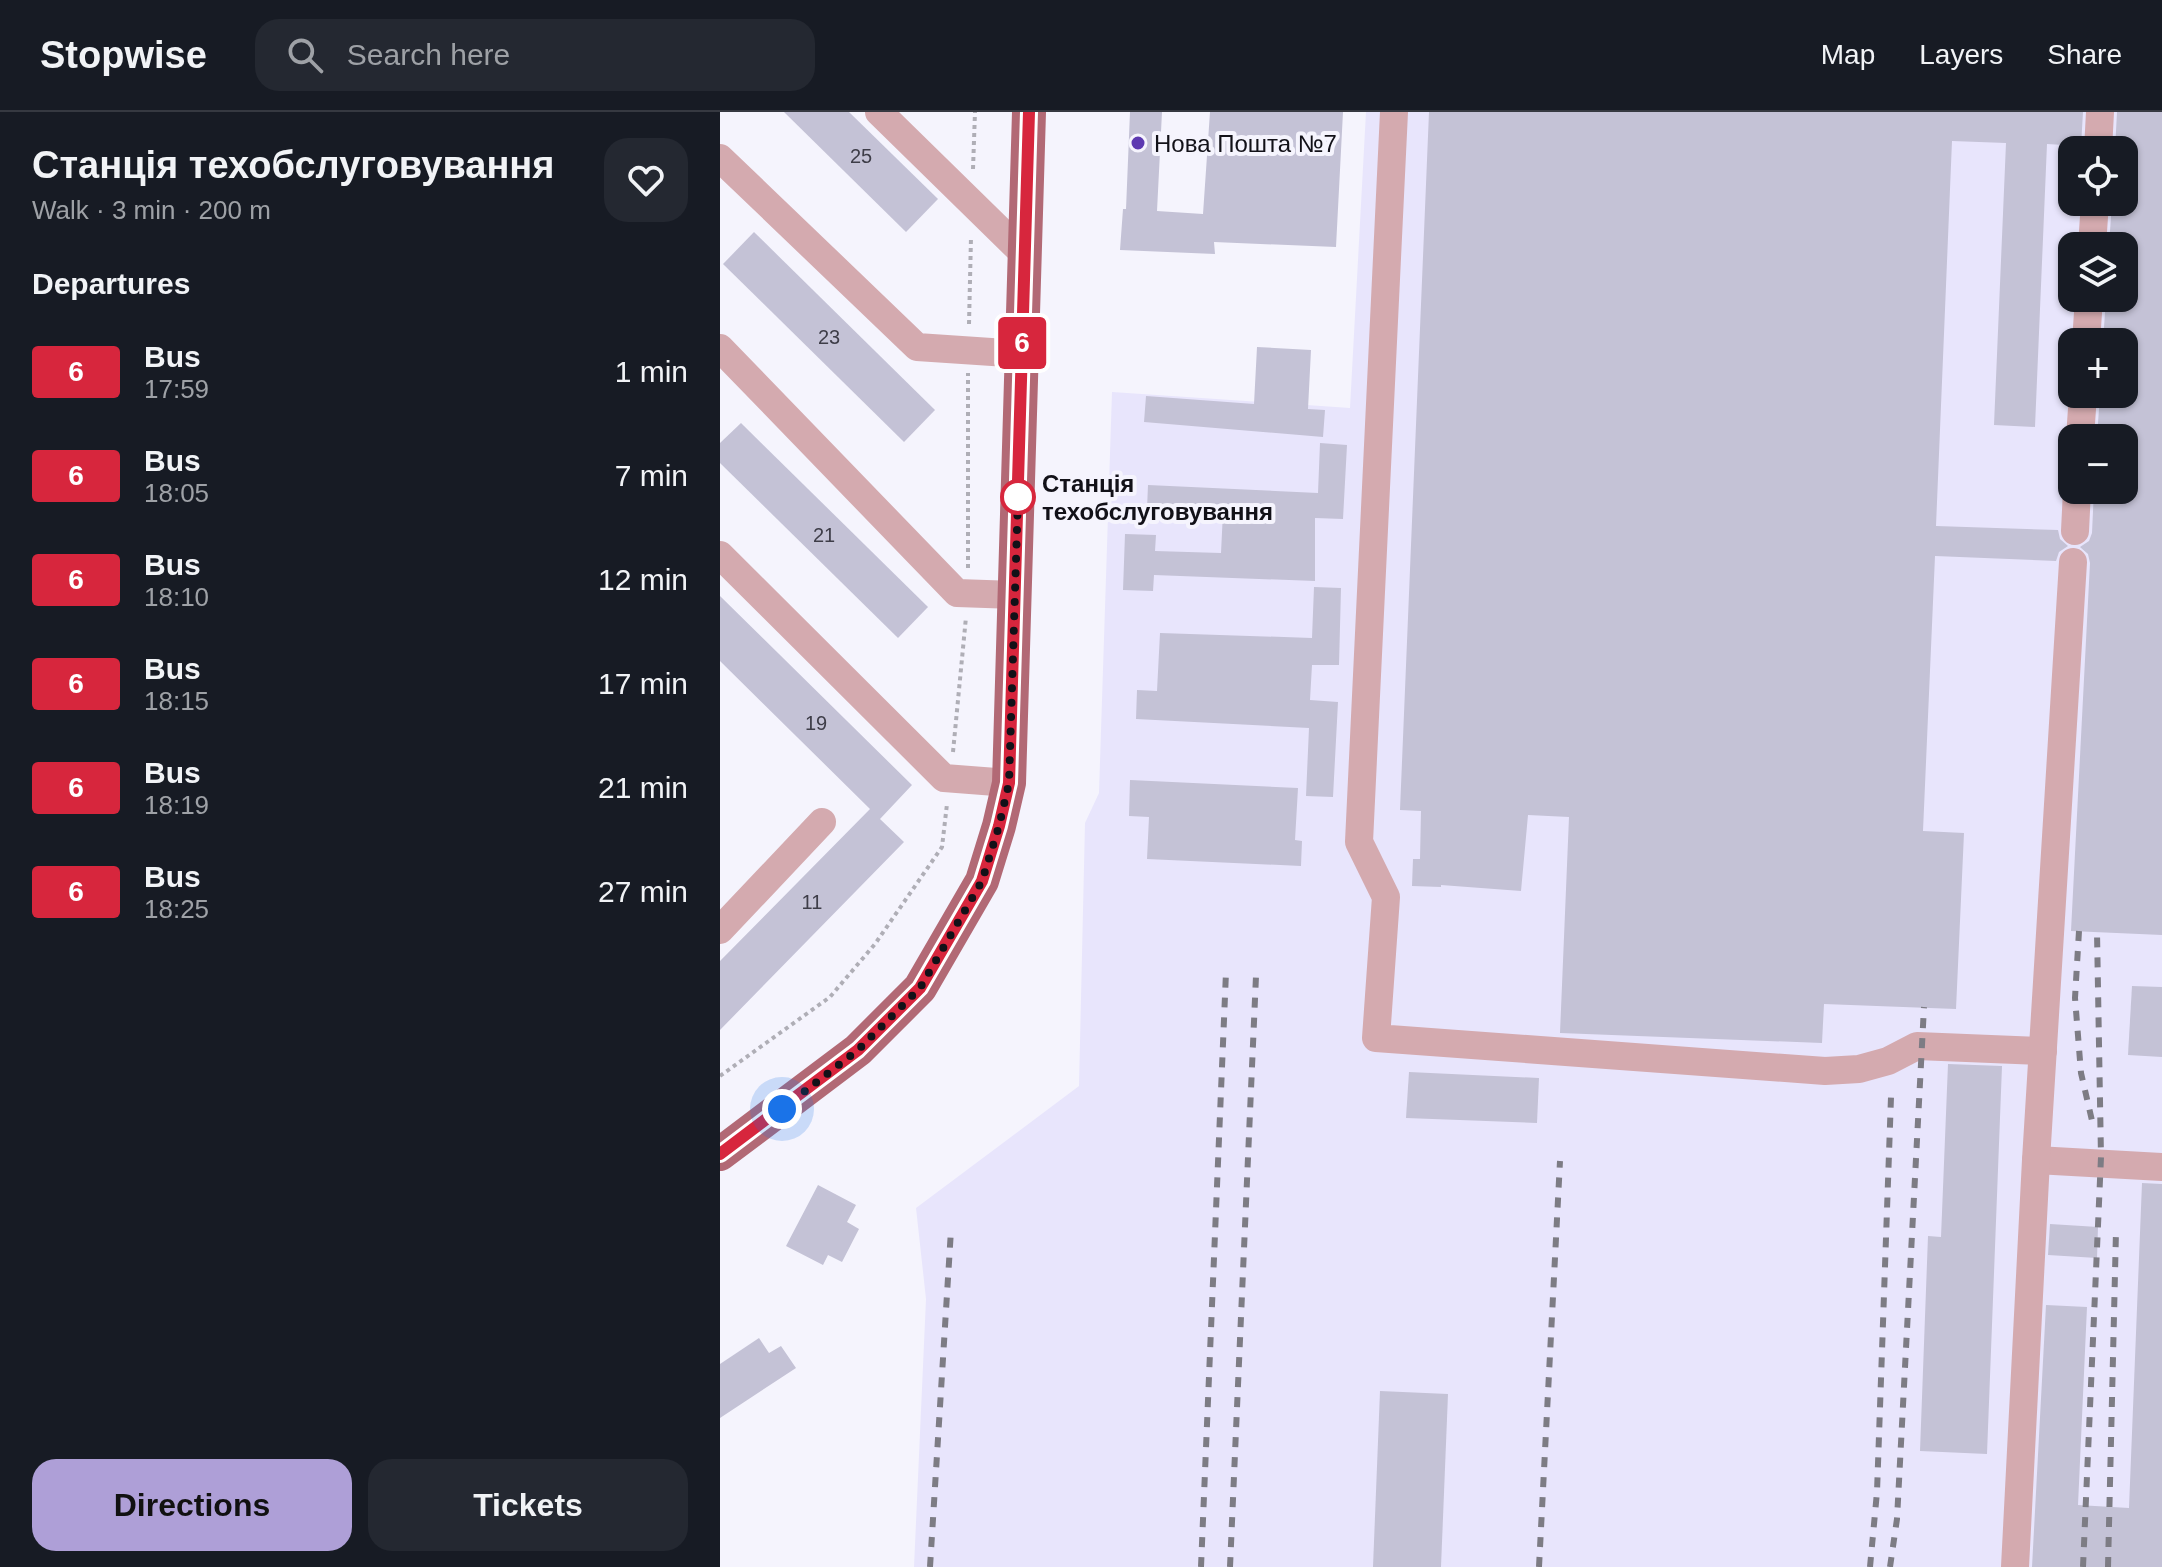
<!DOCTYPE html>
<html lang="en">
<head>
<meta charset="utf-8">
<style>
  :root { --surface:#171b24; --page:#242831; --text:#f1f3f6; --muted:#9ea1a6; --line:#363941; --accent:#ae9fd7 }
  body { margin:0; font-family:Helvetica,sans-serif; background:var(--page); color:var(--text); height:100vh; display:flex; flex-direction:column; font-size:30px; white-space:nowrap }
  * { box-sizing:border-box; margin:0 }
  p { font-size:26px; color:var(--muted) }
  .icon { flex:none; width:44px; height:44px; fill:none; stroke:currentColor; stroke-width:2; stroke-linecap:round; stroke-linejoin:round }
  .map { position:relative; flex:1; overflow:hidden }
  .sheet { display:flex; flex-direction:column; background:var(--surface); width:720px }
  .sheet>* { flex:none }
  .badge { padding:0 16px; border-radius:6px; font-size:28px; line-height:52px }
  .controls { position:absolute; left:1338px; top:24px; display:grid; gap:16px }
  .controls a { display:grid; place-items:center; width:80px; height:80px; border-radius:16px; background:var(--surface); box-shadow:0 2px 6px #0004; font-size:40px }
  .you { position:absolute; width:40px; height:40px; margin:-20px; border:6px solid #fff; border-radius:50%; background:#1a73e8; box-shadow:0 0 0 12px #1a73e833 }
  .map>.badge { position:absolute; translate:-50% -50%; box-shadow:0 0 0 4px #fff }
  h2 { padding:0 32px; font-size:30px; line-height:72px }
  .round { display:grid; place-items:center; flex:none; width:84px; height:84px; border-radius:24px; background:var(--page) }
  .head { display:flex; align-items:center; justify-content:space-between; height:136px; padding:0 32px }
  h1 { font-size:38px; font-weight:700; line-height:60px }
  .button { display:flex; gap:16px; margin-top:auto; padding:16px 32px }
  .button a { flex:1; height:92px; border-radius:24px; background:var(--accent); color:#111; font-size:32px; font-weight:700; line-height:92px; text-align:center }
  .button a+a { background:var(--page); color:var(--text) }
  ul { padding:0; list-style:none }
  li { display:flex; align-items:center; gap:24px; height:104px; padding:0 32px }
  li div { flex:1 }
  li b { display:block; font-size:30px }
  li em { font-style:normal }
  li .badge { min-width:88px; font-weight:700; text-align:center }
  header { display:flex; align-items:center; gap:48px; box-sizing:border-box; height:112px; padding:0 40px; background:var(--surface); border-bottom:2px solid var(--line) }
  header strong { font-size:38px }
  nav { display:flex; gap:44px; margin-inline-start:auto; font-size:28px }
  .search { width:560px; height:72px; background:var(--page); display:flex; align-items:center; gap:20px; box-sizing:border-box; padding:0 28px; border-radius:24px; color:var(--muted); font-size:30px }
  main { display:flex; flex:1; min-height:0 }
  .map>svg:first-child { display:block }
</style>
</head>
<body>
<header>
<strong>Stopwise</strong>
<div class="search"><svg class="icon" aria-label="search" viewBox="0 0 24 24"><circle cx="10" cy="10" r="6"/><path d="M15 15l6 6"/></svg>Search here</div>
<nav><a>Map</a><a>Layers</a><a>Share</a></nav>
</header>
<main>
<section class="sheet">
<div class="head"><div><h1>Станція техобслуговування</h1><p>Walk · 3 min · 200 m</p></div><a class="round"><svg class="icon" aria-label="heart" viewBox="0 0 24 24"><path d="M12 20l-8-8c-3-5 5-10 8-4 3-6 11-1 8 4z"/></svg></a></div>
<h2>Departures</h2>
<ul>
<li><span class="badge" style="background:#d7263d;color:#fff">6</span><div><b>Bus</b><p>17:59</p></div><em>1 min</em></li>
<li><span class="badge" style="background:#d7263d;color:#fff">6</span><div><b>Bus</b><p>18:05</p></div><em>7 min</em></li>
<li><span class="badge" style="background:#d7263d;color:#fff">6</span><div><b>Bus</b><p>18:10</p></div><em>12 min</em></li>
<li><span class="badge" style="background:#d7263d;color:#fff">6</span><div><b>Bus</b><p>18:15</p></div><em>17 min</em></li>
<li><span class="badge" style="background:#d7263d;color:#fff">6</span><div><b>Bus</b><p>18:19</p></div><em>21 min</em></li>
<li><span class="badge" style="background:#d7263d;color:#fff">6</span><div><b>Bus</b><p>18:25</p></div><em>27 min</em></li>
</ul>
<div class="button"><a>Directions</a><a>Tickets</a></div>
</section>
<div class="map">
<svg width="1442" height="1455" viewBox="0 0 1442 1455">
  <rect width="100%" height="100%" fill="#f5f4fd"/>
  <path fill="#e8e5fc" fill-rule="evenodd" d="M646 0H1442V1455H194L206 1187 196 1096 359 974 365 711 379 681 392 280 630 296ZM1352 38H1404V90H1352ZM1352 134H1404V186H1352ZM1352 230H1404V282H1352ZM1352 326H1404V378H1352Z"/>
  <g fill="#c4c2d6">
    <polygon points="64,0 129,0 218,87 186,120"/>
    <polygon points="410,0 442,0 437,99 483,102 490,0 623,0 616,135 494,130 495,142 400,138 403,97 406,97"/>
    <polygon points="709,0 1363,0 1361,34 1327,32 1315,315 1274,313 1286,31 1232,29 1216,414 1338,418 1340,427 1348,434 1339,440 1336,449 1215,444 1203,719 1244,721 1236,897 1104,892 1102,931 840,921 849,705 808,703 801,779 721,773 721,775 692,774 693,747 700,747 701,699 680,698"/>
    <polygon points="1397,0 1442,0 1442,823 1351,819 1370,451 1368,442 1360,435 1369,429 1372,421 1374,378 1404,378 1404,326 1377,326 1380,282 1404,282 1404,230 1383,230 1386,186 1404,186 1404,134 1389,134 1392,90 1404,90 1404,38 1395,38"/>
    <polygon points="34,120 215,298 184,330 3,152"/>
    <polygon points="537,235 591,238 588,297 605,298 603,325 424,310 426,284 534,292"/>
    <polygon points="21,311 208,495 178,526 0,351 0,331"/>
    <polygon points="600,331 627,333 623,407 595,406 595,469 434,463 433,479 403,478 405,422 436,423 435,439 501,441 503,400 427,397 428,373 598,381"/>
    <polygon points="594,475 621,476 619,553 592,553 590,588 618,590 613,685 586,684 589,616 416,607 417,578 437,579 440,521 592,526"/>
    <polygon points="0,484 192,673 160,707 184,730 0,918 0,849 150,697 0,549"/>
    <polygon points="410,668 578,676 575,728 582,729 581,754 427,747 429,705 409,704"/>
    <polygon points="1412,874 1442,875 1442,945 1408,943"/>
    <polygon points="1228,952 1282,954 1267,1342 1200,1339 1208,1124 1221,1125"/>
    <polygon points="689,960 819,966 817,1011 686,1006"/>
    <polygon points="1422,1071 1442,1072 1442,1455 1312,1455 1326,1193 1367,1195 1358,1393 1409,1396"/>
    <polygon points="98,1073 136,1093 127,1110 139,1117 122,1150 108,1143 103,1153 66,1134"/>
    <polygon points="1330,1112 1378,1115 1377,1146 1328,1143"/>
    <polygon points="39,1226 49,1241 61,1234 76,1256 0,1306 0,1252"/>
    <polygon points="660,1279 728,1282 721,1455 653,1455"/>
  </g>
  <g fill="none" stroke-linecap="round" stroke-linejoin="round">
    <g stroke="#afaeb6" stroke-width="4" stroke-dasharray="4 4" stroke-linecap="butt">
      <polyline points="253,57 255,0"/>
      <polyline points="249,212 251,125"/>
      <polyline points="248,456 248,261"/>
      <polyline points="233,640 246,505"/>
      <polyline points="0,964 110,885 155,832 222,735 227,692"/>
    </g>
    <g stroke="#d4aaaf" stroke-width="28">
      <polyline points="159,0 305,143"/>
      <polyline points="674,0 639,730 666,785 656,926 1105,959 1139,957 1168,949 1197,934 1323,939"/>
      <polyline points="1378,38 1380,0"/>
      <polyline points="0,46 197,235 302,242"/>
      <polyline points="1372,134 1375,90"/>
      <polyline points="1366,230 1369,186"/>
      <polyline points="0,236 237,481 295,483"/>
      <polyline points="1360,326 1363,282"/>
      <polyline points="1355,419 1357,378"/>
      <polyline points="0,443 224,666 289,671"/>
      <polyline points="0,818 102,710"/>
      <polyline points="1316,1048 1442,1055"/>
      <polyline points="1295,1455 1316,1048 1353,450"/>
    </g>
    <polyline stroke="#b26975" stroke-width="34" points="0,1042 138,938 200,876 262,769 279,714 289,671 309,0"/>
    <g stroke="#7d7c84" stroke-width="6" stroke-dasharray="10 10" stroke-linecap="butt">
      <polyline points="1359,819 1355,886 1361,961 1373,1013"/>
      <polyline points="210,1455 231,1118"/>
      <polyline points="481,1455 506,860"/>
      <polyline points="510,1455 536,864"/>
      <polyline points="819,1455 840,1049"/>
      <polyline points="1150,1455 1157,1380 1171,985"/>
      <polyline points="1170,1455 1177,1407 1204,895"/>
      <polyline points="1363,1455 1381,1045 1377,820"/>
      <polyline points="1388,1455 1396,1119"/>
    </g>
  </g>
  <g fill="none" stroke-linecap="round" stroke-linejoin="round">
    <defs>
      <polyline id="line" points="0,1042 138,938 200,876 262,769 279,714 289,671 309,0"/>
    </defs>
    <use href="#line" stroke="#fff" stroke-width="18"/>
    <use href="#line" stroke="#d7263d" stroke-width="12"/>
    <polyline stroke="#121118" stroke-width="8" stroke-dasharray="0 14.4" points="62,997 138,938 200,876 262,769 279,714 289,671 298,385"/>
  </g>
  <circle fill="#5d39b1" stroke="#f5f4fd" stroke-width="3" cx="418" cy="31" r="8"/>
  <circle fill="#fff" stroke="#d7263d" stroke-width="4" cx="298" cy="385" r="16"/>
  <g text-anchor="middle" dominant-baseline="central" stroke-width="8" stroke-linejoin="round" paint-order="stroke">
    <g font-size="20" fill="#3e3d48">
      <text x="141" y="44">25</text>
      <text x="109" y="225">23</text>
      <text x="104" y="423">21</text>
      <text x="96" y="611">19</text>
      <text x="92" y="790">11</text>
    </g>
    <g font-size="24" fill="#121118" stroke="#f5f4fd" text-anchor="start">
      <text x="434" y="31">Нова Пошта №7</text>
    </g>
    <g font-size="24" font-weight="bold" fill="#121118" stroke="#f5f4fd" text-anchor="start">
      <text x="322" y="371">Станція<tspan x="322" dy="28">техобслуговування</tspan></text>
    </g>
  </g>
</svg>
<div class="controls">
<a><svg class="icon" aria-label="locate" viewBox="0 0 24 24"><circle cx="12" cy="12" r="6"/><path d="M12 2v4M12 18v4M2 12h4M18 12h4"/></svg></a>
<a><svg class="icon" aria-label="layers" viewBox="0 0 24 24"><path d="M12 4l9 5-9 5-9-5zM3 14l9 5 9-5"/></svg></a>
<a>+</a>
<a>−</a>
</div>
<div class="you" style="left:62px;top:997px"></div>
<b class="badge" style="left:302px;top:231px;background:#d7263d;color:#fff">6</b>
</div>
</main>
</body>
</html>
